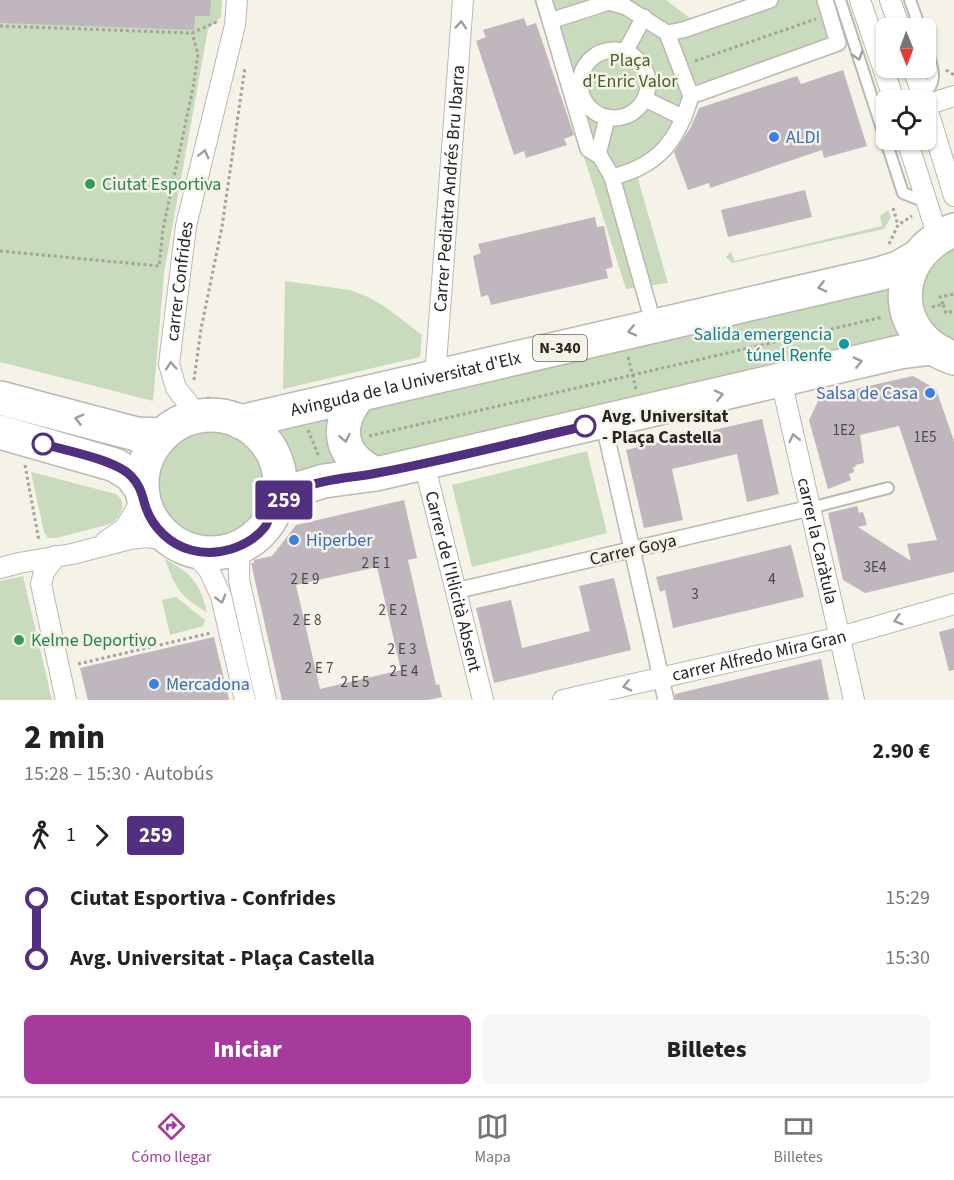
<!DOCTYPE html>
<html lang="es">
<head>
<meta charset="utf-8">
<style>
  :root { --surface:#fff; --page:#f6f6f6; --text:#222; --muted:#767676; --line:#e0e0e0; --accent:#a63b9d }
  body { margin:0; font-family:"Source Sans 3",sans-serif; background:var(--page); color:var(--text); height:100vh; display:flex; flex-direction:column; font-size:22px; white-space:nowrap }
  * { box-sizing:border-box; margin:0 }
  p { font-size:20px; color:var(--muted) }
  .icon { flex:none; width:33px; height:33px; fill:none; stroke:currentColor; stroke-width:2; stroke-linecap:round; stroke-linejoin:round }
  .map { position:relative; height:700px; overflow:hidden }
  .drawer { display:flex; flex-direction:column; background:var(--surface); flex:1 }
  .drawer>* { flex:none }
  .badge { padding:0 12px; border-radius:4px; font-size:21px; line-height:39px }
  .needle { width:39px; rotate:179deg }
  .tools { position:absolute; left:876px; top:18px; display:grid; gap:12px }
  .tools a { display:grid; place-items:center; width:60px; height:60px; border-radius:9px; background:var(--surface); box-shadow:0 2px 4px #0004; font-size:30px }
  .map>.badge { position:absolute; translate:-50% -50%; box-shadow:0 0 0 3px #fff }
  .legs { display:flex; align-items:center; gap:9px; height:66px; padding:0 24px; font-size:20px }
  .legs p { margin-inline-start:auto }
  .headline { display:flex; align-items:center; justify-content:space-between; height:102px; padding:0 24px }
  h1 { font-size:33px; font-weight:800; line-height:45px }
  .button { display:flex; gap:12px; margin-top:auto; padding:12px 24px }
  .button a { flex:1; height:69px; border-radius:9px; background:var(--accent); color:#fff; font-size:24px; font-weight:800; line-height:69px; text-align:center }
  .button a+a { background:var(--page); color:var(--text) }
  ul { padding:0 24px; list-style:none }
  li { display:flex; align-items:center; gap:21px; height:60px; font-size:22px }
  li i { display:grid; place-items:center; width:9px; height:100%; margin:0 8px; background:currentColor }
  li i::after { content:''; width:15px; height:15px; margin:-8px; border:4px solid; border-radius:50%; background:var(--surface) }
  li p { margin-inline-start:auto }
  li:first-child i { background:linear-gradient(#0000 50%,currentColor 0) }
  li:last-child i { background:linear-gradient(currentColor 50%,#0000 0) }
  .tab-bar { display:flex; justify-content:space-around; align-items:center; height:84px; border-top:2px solid var(--line); background:var(--surface); font-size:16px; color:var(--muted) }
  .tab-bar a { display:grid; justify-items:center; gap:3px }
  .tab-bar .selected { color:var(--accent) }
  .map>svg:first-child { display:block }
</style>
</head>
<body>
<div class="map">
<svg width="954" height="700" viewBox="0 0 954 700">
  <rect width="100%" height="100%" fill="#f5f2e7"/>
  <g fill="#c8dbbd">
    <polygon points="0,0 222,0 221,17 208,29 164,273 153,401 0,362"/>
    <path d="M534 0H666L694 21 757 0H829L845 44 695 100C682 143 674 152 638 179L668 283 626 289Z"/>
    <polygon points="888,210 891,217 884,229 732,263 726,257 731,251 734,261 882,226 880,216"/>
    <path d="M954 248V340C924 330 914 290 932 265 937 257 946 253 954 248Z"/>
    <polygon points="891,276 908,340 378,465 359,452 362,402"/>
    <polygon points="285,281 350,290 368,297 384,306 422,335 420,357 283,389"/>
    <path d="M334 408 345 460 291 484C288 461 280 442 265 425Z"/>
    <circle cx="210" cy="485" r="53"/>
    <polygon points="587,451 607,533 472,567 452,485"/>
    <path d="M31 472 116 494C128 502 121 518 110 524L56 538H48L44 532Z"/>
    <path d="M165 559C192 574 200 583 207 613 180 595 176 591 165 559Z"/>
    <polygon points="23,576 52,700 0,700 0,581"/>
    <polygon points="176,597 205,620 203,626 170,635 162,600"/>
  </g>
  <g fill="#bfb6be" fill-rule="evenodd">
    <polygon points="0,0 211,0 210,16 195,16 194,30 0,23"/>
    <polygon points="524,18 527,26 536,23 574,135 564,139 567,145 526,158 524,151 514,155 476,41 486,37 483,30"/>
    <polygon points="843,70 867,146 824,158 822,150 710,188 709,183 688,190 674,152 691,127 699,108 797,76 801,84"/>
    <polygon points="805,190 812,217 728,237 721,210"/>
    <polygon points="595,217 597,227 604,226 613,267 606,269 608,278 491,305 488,295 481,297 473,256 481,253 478,244"/>
    <polygon points="913,376 936,389 954,441 954,572 865,593 843,580 828,513 857,506 859,513 863,512 867,525 858,527 911,561 907,544 937,540 899,426 860,435 864,463 855,465 856,467 853,467 854,472 849,474 851,480 828,489 809,420 820,397"/>
    <polygon points="762,419 779,494 747,502 737,454 672,469 683,520 644,528 626,450"/>
    <path d="M404 500 417 558 408 560 436 685 439 684 442 697 428 700H282L251 563H254V560L272 556 296 525ZM377 567 401 670 320 689 296 585Z"/>
    <polygon points="791,545 804,597 673,628 665,590 660,592 656,577"/>
    <polygon points="614,578 631,650 494,683 476,608 511,600 522,648 590,631 579,586"/>
    <polygon points="954,628 954,670 949,671 939,632"/>
    <polygon points="214,637 229,700 88,700 80,668"/>
    <polygon points="821,659 829,700 675,700 675,694"/>
  </g>
  <g fill="none" stroke-linecap="round" stroke-linejoin="round">
    <defs>
      <g id="service">
        <polyline points="840,0 903,193 926,202"/>
        <polyline points="910,0 920,28"/>
        <path d="M922 96C940 81 932 67 926 48"/>
        <polyline points="810,508 888,488"/>
      </g>
      <g id="pedestrian">
        <polyline points="544,0 588,149 600,156 612,177 649,308"/>
        <polyline points="609,0 609,2 626,7 667,33 683,30 770,0"/>
        <polyline points="550,21 609,2"/>
        <polyline points="667,33 691,96"/>
        <circle cx="614" cy="84" r="34"/>
        <polyline points="625,52 644,17"/>
        <polyline points="645,99 684,118"/>
        <polyline points="598,155 607,118"/>
        <path d="M612 177C659 166 678 140 691 96L838 43 825 0"/>
        <polyline points="606,434 666,700"/>
        <polyline points="455,591 810,508"/>
      </g>
      <g id="minor">
        <polyline points="860,0 894,100"/>
        <polyline points="890,0 900,28"/>
        <polyline points="913,68 924,100"/>
        <polyline points="954,96 926,105 954,196"/>
        <polyline points="907,140 938,237"/>
        <path id="s1" d="M435 377 463 0"/>
        <path id="s2" d="M781 380 854 700"/>
        <path id="s3" d="M198 416 176 388 169 364 186 226 235 25 237 0"/>
        <path id="s4" d="M424 463 483 700"/>
        <polyline points="106,541 125,528 143,498"/>
        <polyline points="243,545 239,561 239,580 266,700"/>
        <polyline points="191,550 209,570 221,596 245,700"/>
        <polyline points="56,556 44,572 41,584 66,700"/>
        <polyline points="0,568 19,563 72,554 130,539 146,537 171,540"/>
        <path id="s5" d="M563 700 840 637 954 604"/>
      </g>
      <g id="trunk">
        <path d="M954 230C890 255 888 336 954 358"/>
        <path d="M360 394C334 425 338 456 376 474"/>
        <polyline points="0,398 136,434 162,435"/>
        <circle cx="211" cy="484" r="69"/>
        <path id="s6" d="M240 422 879 274 898 268 917 257"/>
        <polyline points="0,432 115,465 131,475 142,490"/>
        <polyline points="276,505 304,487 324,481 376,474 900,352 932,348"/>
      </g>
    </defs>
    <use href="#service" stroke="#bbb8ae" stroke-width="14"/>
    <use href="#pedestrian" stroke="#bbb8ae" stroke-width="18"/>
    <use href="#minor" stroke="#bbb8ae" stroke-width="22"/>
    <use href="#trunk" stroke="#bbb8ae" stroke-width="36"/>
    <g stroke="#a5a29a" stroke-width="3" stroke-dasharray="3 3" stroke-linecap="butt">
      <polyline points="0,26 192,33 216,22 216,20"/>
      <polyline points="695,61 816,19"/>
      <polyline points="946,70 954,75"/>
      <polyline points="893,208 898,225"/>
      <polyline points="889,244 898,225 912,216"/>
      <polyline points="0,251 159,266 163,229 193,88 198,54 192,33"/>
      <polyline points="943,304 940,297 954,294"/>
      <polyline points="932,307 943,304 946,313 954,311"/>
      <polyline points="628,357 636,389"/>
      <polyline points="194,380 201,329 222,227 245,67"/>
      <polyline points="207,398 224,402"/>
      <polyline points="308,430 319,457"/>
      <polyline points="369,436 883,317"/>
      <polyline points="25,465 39,541"/>
      <polyline points="262,548 277,530"/>
      <polyline points="78,664 211,633"/>
    </g>
    <use href="#service" stroke="#fff" stroke-width="10"/>
    <use href="#pedestrian" stroke="#fff" stroke-width="15"/>
    <use href="#minor" stroke="#fff" stroke-width="20"/>
    <use href="#trunk" stroke="#fff" stroke-width="33"/>
  </g>
  <defs><path id="oneway-chevron" d="M-2-3.5L2.5 0L-2 3.5" fill="none" stroke-width="1.6" stroke-linecap="round" stroke-linejoin="round" transform="scale(1.5)"/></defs>
  <g stroke="#9d9d9b">
    <use href="#oneway-chevron" transform="translate(461 25) rotate(-86)"/>
    <use href="#oneway-chevron" transform="translate(858 56) rotate(72)"/>
    <use href="#oneway-chevron" transform="translate(204 154) rotate(-76)"/>
    <use href="#oneway-chevron" transform="translate(822 287) rotate(167)"/>
    <use href="#oneway-chevron" transform="translate(632 331) rotate(167)"/>
    <use href="#oneway-chevron" transform="translate(858 362) rotate(-13)"/>
    <use href="#oneway-chevron" transform="translate(171 366) rotate(-95)"/>
    <use href="#oneway-chevron" transform="translate(719 395) rotate(-13)"/>
    <use href="#oneway-chevron" transform="translate(79 419) rotate(-165)"/>
    <use href="#oneway-chevron" transform="translate(345 438) rotate(79)"/>
    <use href="#oneway-chevron" transform="translate(794 438) rotate(-103)"/>
    <use href="#oneway-chevron" transform="translate(221 599) rotate(74)"/>
    <use href="#oneway-chevron" transform="translate(898 620) rotate(164)"/>
    <use href="#oneway-chevron" transform="translate(627 686) rotate(167)"/>
  </g>
  <g fill="none" stroke-linecap="round" stroke-linejoin="round">
    <defs>
      <path id="line-1" d="M43 444C65 450 116 460 131 476 141 486 142 496 146 508 153 528 171 545 191 550 217 557 248 548 265 527 269 520 271 513 275 507 280 499 297 490 305 487 328 478 353 478 377 473 446 460 516 442 585 426"/>
    </defs>
    <use href="#line-1" stroke="#fff" stroke-width="14"/>
    <use href="#line-1" stroke="#513080" stroke-width="9"/>
  </g>
  <g fill="#3f7fe0" stroke="#f5f2e7" stroke-width="2">
    <circle cx="774" cy="137" r="6"/>
    <circle cx="930" cy="393" r="6"/>
    <circle cx="294" cy="540" r="6"/>
    <circle cx="154" cy="684" r="6"/>
  </g>
  <g fill="#2e9e5b" stroke="#f5f2e7" stroke-width="2">
    <circle cx="90" cy="184" r="6"/>
    <circle cx="19" cy="640" r="6"/>
  </g>
  <circle fill="#0f9aa8" stroke="#f5f2e7" stroke-width="2" cx="844" cy="344" r="6"/>
  <g fill="#fff" stroke="#513080" stroke-width="3">
    <circle cx="585" cy="426" r="10"/>
    <circle cx="43" cy="444" r="10"/>
  </g>
  <g text-anchor="middle" dominant-baseline="central" stroke-width="5" stroke-linejoin="round" paint-order="stroke">
    <g font-size="15" fill="#4c4948">
      <text x="844" y="430">1E2</text>
      <text x="925" y="437">1E5</text>
      <text x="376" y="563">2 E 1</text>
      <text x="875" y="567">3E4</text>
      <text x="305" y="579">2 E 9</text>
      <text x="772" y="579">4</text>
      <text x="695" y="594">3</text>
      <text x="393" y="610">2 E 2</text>
      <text x="307" y="620">2 E 8</text>
      <text x="402" y="649">2 E 3</text>
      <text x="319" y="668">2 E 7</text>
      <text x="404" y="671">2 E 4</text>
      <text x="355" y="682">2 E 5</text>
    </g>
    <rect fill="#f5f2e7" stroke="#64625c" stroke-width="1.5" x="533" y="335" width="54" height="26" rx="4.5"/>
    <g font-size="16" font-weight="bold" fill="#262521">
      <text x="560" y="348">N-340</text>
    </g>
    <g font-size="18" fill="#406327" stroke="#f5f2e7">
      <text x="630" y="60">Plaça<tspan x="630" dy="21">d'Enric Valor</tspan></text>
    </g>
    <g font-size="18" fill="#366cbe" stroke="#f5f2e7" text-anchor="start">
      <text x="786" y="137">ALDI</text>
      <text x="918" y="393" text-anchor="end">Salsa de Casa</text>
      <text x="306" y="540">Hiperber</text>
      <text x="166" y="684">Mercadona</text>
    </g>
    <g font-size="18" fill="#27864d" stroke="#f5f2e7" text-anchor="start">
      <text x="102" y="184">Ciutat Esportiva</text>
      <text x="31" y="640">Kelme Deportivo</text>
    </g>
    <g font-size="18" fill="#262521" stroke="#f5f2e7">
      <text stroke="none"><textPath href="#s1" startOffset="189">Carrer Pediatra Andrés Bru Ibarra</textPath></text>
      <text stroke="none"><textPath href="#s3" startOffset="144">carrer Confrides</textPath></text>
      <text stroke="none"><textPath href="#s6" startOffset="170">Avinguda de la Universitat d'Elx</textPath></text>
      <text stroke="none"><textPath href="#s2" startOffset="165">carrer la Caràtula</textPath></text>
      <text transform="translate(633 550) rotate(-13)">Carrer Goya</text>
      <text stroke="none"><textPath href="#s4" startOffset="122">Carrer de l'Il·licità Absent</textPath></text>
      <text stroke="none"><textPath href="#s5" startOffset="201">carrer Alfredo Mira Gran</textPath></text>
    </g>
    <g font-size="18" fill="#0d838f" stroke="#f5f2e7" text-anchor="end">
      <text x="832" y="334">Salida emergencia<tspan x="832" dy="21">túnel Renfe</tspan></text>
    </g>
    <g font-size="18" font-weight="bold" fill="#262521" stroke="#f5f2e7" text-anchor="start">
      <text x="602" y="416">Avg. Universitat<tspan x="602" dy="21">- Plaça Castella</tspan></text>
    </g>
  </g>
</svg>
<div class="tools">
<a><svg class="needle" viewBox="-14 -14 28 28"><path d="M0-13l5 13h-10z" fill="#e53935"/><path d="M0 13l5-13h-10z" fill="#767676"/></svg></a>
<a><svg class="icon" aria-label="locate" viewBox="0 0 24 24"><circle cx="12" cy="12" r="6"/><path d="M12 2v4M12 18v4M2 12h4M18 12h4"/></svg></a>
</div>
<b class="badge" style="left:284px;top:500px;background:#513080;color:#fff">259</b>
</div>
<section class="drawer">
<div class="headline"><div><h1>2 min</h1><p>15:28 – 15:30 · Autobús</p></div><b>2.90 €</b></div>
<div class="legs"><svg class="icon" aria-label="walk" viewBox="0 0 24 24"><circle cx="13" cy="4" r="2"/><path d="M13 8l-2 6 4 7M11 14l-3 7M7 12l3-4h3l4 4"/></svg>1<svg class="icon" aria-label="forward" viewBox="0 0 24 24"><path d="M9 5l7 7-7 7"/></svg><b class="badge" style="background:#513080;color:#fff">259</b></div>
<ul>
<li><i style="color:#513080"></i><b>Ciutat Esportiva - Confrides</b><p>15:29</p></li>
<li><i style="color:#513080"></i><b>Avg. Universitat - Plaça Castella</b><p>15:30</p></li>
</ul>
<div class="button"><a>Iniciar</a><a>Billetes</a></div>
</section>
<nav class="tab-bar">
<a class="selected"><svg class="icon" aria-label="directions" viewBox="0 0 24 24"><path d="M12 3l9 9-9 9-9-9zM9 14v-3h6M13 9l2 2-2 2"/></svg>Cómo llegar</a>
<a><svg class="icon" aria-label="map" viewBox="0 0 24 24"><path d="M3 6l6-2 6 2 6-2v14l-6 2-6-2-6 2zM9 4v14M15 6v14"/></svg>Mapa</a>
<a><svg class="icon" aria-label="tickets" viewBox="0 0 24 24"><path d="M3 7h18v10H3zM15 7v10"/></svg>Billetes</a>
</nav>
</body>
</html>
